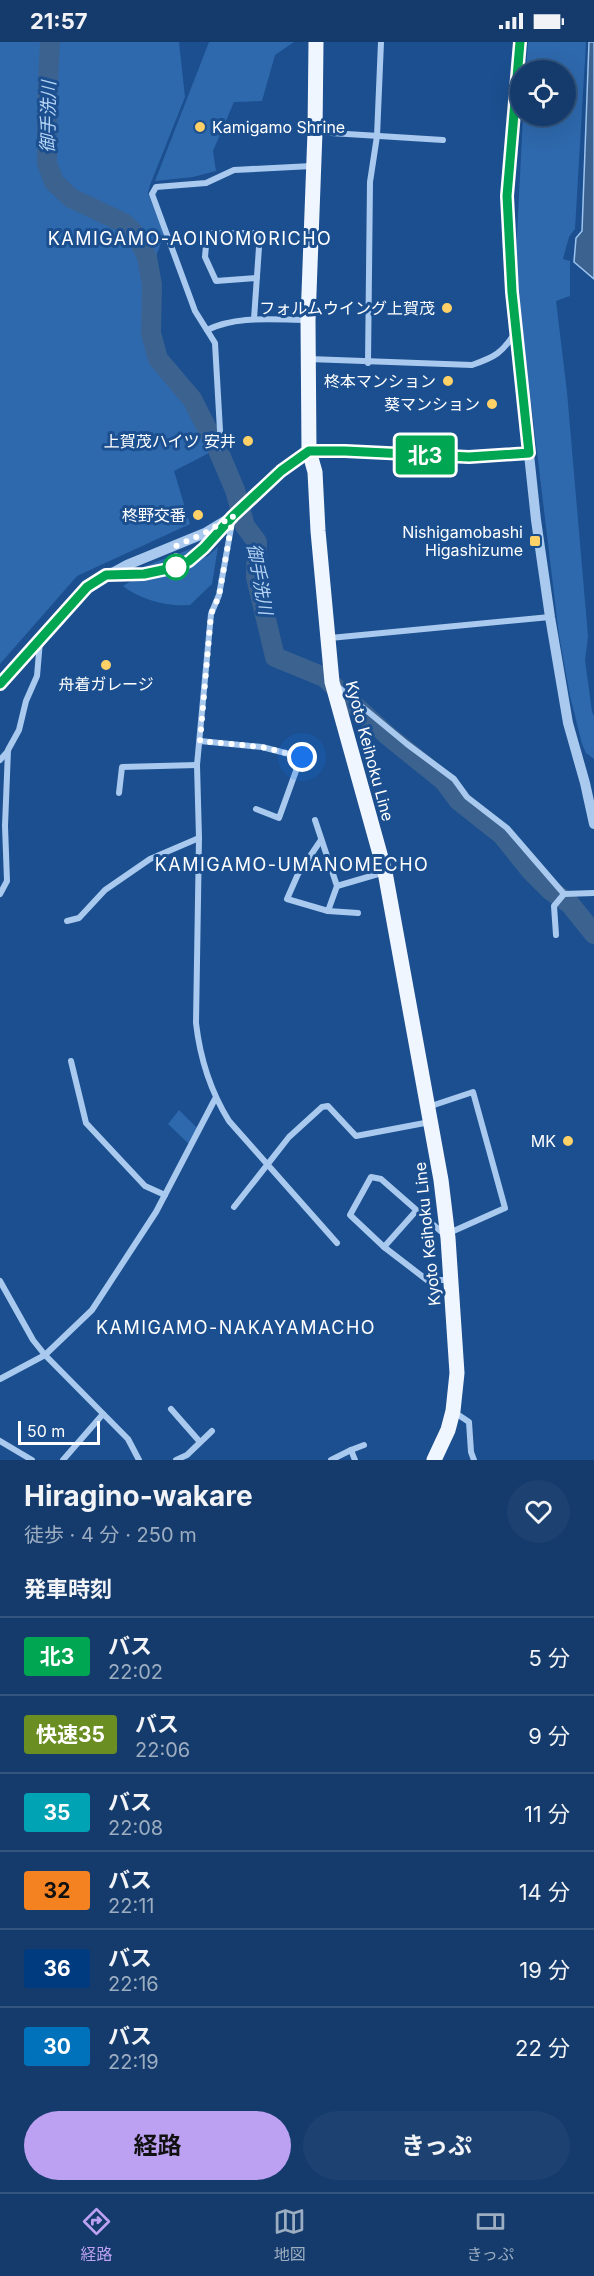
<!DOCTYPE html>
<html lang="ja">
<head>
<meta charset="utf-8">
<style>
  :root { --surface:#143b6b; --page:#1d4271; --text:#f1f3f6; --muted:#9dadc1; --line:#33557e; --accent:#bca0f2 }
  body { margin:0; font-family:Inter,"Noto Sans JP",sans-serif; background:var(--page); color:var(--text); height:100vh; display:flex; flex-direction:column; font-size:22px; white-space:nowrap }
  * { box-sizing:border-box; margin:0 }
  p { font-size:20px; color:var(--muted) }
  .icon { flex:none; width:33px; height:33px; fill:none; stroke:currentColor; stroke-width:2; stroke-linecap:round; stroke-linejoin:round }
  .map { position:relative; height:1418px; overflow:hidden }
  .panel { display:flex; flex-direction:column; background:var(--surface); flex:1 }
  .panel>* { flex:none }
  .badge { padding:0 12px; border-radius:4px; font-size:21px; line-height:39px }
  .tools { position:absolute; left:510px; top:18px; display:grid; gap:12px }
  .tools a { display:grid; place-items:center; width:66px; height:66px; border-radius:50%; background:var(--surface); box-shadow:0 6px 24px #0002,0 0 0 2px var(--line); font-size:30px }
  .scale { position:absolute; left:18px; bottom:15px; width:82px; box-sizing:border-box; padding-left:6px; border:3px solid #fff; border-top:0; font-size:16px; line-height:21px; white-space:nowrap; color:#fff; -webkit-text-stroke:4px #1b4f8f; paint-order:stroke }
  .you { position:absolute; width:30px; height:30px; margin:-15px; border:4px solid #fff; border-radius:50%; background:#1a73e8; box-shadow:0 0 0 9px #1a73e833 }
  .map>.badge { position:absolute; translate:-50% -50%; box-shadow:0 0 0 3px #fff }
  h2 { padding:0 24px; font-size:22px; line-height:54px }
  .round { display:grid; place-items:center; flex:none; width:63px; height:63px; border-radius:32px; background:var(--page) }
  .summary { display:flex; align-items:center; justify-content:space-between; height:102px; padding:0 24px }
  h1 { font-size:28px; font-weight:700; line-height:45px }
  .primary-button { display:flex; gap:12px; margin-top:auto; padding:12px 24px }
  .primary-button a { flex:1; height:69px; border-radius:36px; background:var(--accent); color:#111; font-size:24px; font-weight:700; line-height:69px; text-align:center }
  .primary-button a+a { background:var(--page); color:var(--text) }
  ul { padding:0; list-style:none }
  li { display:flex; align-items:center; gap:18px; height:78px; padding:0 24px; border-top:2px solid var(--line) }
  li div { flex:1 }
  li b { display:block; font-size:22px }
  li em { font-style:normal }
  li .badge { min-width:66px; font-weight:700; text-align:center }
  .status { display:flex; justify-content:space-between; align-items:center; height:42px; padding:0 30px; background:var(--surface); direction:ltr }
  .status svg { height:16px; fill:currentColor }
  .menu { display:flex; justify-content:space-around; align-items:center; height:84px; border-top:2px solid var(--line); background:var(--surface); font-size:16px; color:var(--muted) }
  .menu a { display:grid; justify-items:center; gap:3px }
  .menu .current { color:var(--accent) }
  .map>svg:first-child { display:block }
</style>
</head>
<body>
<div class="status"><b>21:57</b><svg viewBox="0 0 49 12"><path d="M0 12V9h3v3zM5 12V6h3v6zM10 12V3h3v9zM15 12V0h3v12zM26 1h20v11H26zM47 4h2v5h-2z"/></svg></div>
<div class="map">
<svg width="594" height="1418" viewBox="0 0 594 1418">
  <rect width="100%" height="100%" fill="#1b4f8f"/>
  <g fill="#2e69ad">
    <polygon points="0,0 179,0 185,55 150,143 148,151 164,192 146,243 149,302 162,330 191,363 211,410 174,429 190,482 77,534 0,622"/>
    <polygon points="209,0 294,0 275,13 262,59 234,60 213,109 216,129 193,135 155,139"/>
    <polygon points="528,0 586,0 575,187 569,195 563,217 570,219 570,254 556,259 567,350 588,594 585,618 592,670 594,674 594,717 586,711 582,702 570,654 559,593 522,285 516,212 523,74 566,74 566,28 526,28"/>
    <polygon points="201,504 172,523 132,529 193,506"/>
    <path d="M218 505 212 542 190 563C167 565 141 558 123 544L137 535 149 537 155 532 186 526 195 518 208 514Z"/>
    <polygon points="179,1068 199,1088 191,1104 168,1082"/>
  </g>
  <polygon fill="#3c6290" stroke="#9cc4f0" stroke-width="1.5" points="589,0 594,0 594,237 574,220 576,196 582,189"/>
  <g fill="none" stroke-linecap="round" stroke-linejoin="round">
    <polyline stroke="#3c6290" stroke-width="20" points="50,0 47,61 47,121 54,140 71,156 124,181 137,194 147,215 152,243 151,291 158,317 192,357 218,408 235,448 245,484 257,500 256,535 275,615 324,635 387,693 444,739 459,759 502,793 531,829 550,848 570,862 594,892"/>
    <g stroke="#a9c9ee" stroke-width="6">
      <polyline points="315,90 443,98"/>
      <polyline points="254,277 260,191 207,191 205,215 216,239 257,236"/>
      <path d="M207 288C238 273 274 278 308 278"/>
      <path d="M309 317 472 323C495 315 502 311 515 291"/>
      <polyline points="368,321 370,140 377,94 381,0"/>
      <polyline points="221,406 215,301 195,269 152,152 156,145 206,141 234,128 312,124"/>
      <polyline points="330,596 550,575"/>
      <polyline points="337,644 407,702 454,737 467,755 507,786 564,852 594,851"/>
      <polyline points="200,699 262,705 301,715 279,776 256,767"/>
      <polyline points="0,718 8,709"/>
      <polyline points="119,751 122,725 197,723"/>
      <polyline points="315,778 337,844 328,869"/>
      <path d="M199 796 196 981C200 1016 211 1050 229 1079L337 1201"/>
      <polyline points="321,798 298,832 287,857 328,869 358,871"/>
      <polyline points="337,844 385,830"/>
      <polyline points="0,852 7,839 5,784 8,708 19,688 26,659 37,634 40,599"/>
      <polyline points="67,879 79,876 105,848 150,817 199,796 197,723 211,572 219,553 233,475"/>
      <polyline points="556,893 554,864 564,852"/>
      <polyline points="71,1019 86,1081 145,1144 165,1153"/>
      <polyline points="428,1065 473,1050 505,1166 449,1191"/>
      <polyline points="234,1165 289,1095 322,1065 328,1064 356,1094 430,1080"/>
      <polyline points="445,1193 381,1137 371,1135 350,1173 384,1205 427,1238 450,1238"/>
      <polyline points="384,1205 416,1169"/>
      <polyline points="0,1239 33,1298 45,1313 128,1397 139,1418"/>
      <polyline points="0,1337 45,1313 92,1268 156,1170 215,1057"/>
      <polyline points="171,1367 200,1400"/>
      <polyline points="454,1370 469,1380 471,1410 474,1418"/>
      <polyline points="0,1399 32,1418"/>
      <polyline points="351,1408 364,1403"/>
      <polyline points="63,1418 103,1372"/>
      <polyline points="176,1418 187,1413 212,1389"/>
      <polyline points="331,1418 351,1408 355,1418"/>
    </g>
    <g stroke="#a9c9ee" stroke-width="10">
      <polyline points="520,0 507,154 508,209 516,290 536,478 550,575 568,681 585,741 594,782"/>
      <polyline points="0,642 87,545 127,523 205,491 233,474 281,429 309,409 345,409 469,415 529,411"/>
    </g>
    <polyline stroke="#f0f6ff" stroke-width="15" points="316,0 315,90 308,278 309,409 315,430 318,489 332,640 385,830 441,1138 448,1196 457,1331 453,1369 448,1388 434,1418"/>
  </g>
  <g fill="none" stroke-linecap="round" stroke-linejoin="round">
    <defs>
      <polyline id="line" points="0,642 87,545 106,533 144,532 177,525 189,519 204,506 233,474 281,429 309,409 345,409 469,415 529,411 512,250 507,154 520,0"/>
    </defs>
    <use href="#line" stroke="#fff" stroke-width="14"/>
    <use href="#line" stroke="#00a651" stroke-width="9"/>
    <polyline stroke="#fff" stroke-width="6" stroke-dasharray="0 10.8" points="176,525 176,504 205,491 233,474 219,554 211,572 200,699 262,705 302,715"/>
  </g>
  <g fill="#ffd166" stroke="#1b4f8f" stroke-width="2">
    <circle cx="200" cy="85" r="6"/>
    <circle cx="447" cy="266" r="6"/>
    <circle cx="448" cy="339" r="6"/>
    <circle cx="492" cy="362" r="6"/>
    <circle cx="248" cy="399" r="6"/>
    <circle cx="198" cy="473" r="6"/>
    <rect x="529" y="493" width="12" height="12" rx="3"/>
    <circle cx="106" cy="623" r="6"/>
    <circle cx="568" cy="1099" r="6"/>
  </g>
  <circle fill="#fff" stroke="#00a651" stroke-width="3" cx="176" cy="525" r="12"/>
  <g text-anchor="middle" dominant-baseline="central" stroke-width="6" stroke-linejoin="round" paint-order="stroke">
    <g font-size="16" fill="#fff" stroke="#1b4f8f" text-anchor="end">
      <text x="212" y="85" text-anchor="start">Kamigamo Shrine</text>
      <text x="435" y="266">フォルムウイング上賀茂</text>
      <text x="436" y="339">柊本マンション</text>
      <text x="480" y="362">葵マンション</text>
      <text x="236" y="399">上賀茂ハイツ 安井</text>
      <text x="186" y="473">柊野交番</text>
      <text x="523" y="490">Nishigamobashi<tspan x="523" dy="18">Higashizume</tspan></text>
      <text x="106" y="642" text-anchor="middle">舟着ガレージ</text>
      <text x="556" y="1099">MK</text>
    </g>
    <g font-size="16" fill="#fff" stroke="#1b4f8f">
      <text transform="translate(370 709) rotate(75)">Kyoto Keihoku Line</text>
      <text transform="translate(427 1192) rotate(-96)">Kyoto Keihoku Line</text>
    </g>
    <g font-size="18" font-style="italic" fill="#b5d3f5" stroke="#1b4f8f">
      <text transform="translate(48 75) rotate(-89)">御手洗川</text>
      <text transform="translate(260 537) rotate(80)">御手洗川</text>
    </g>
    <g font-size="18" letter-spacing="1.5" fill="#fff" stroke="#1b4f8f">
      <text x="190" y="196">KAMIGAMO-AOINOMORICHO</text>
      <text x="292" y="822">KAMIGAMO-UMANOMECHO</text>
      <text x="236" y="1285">KAMIGAMO-NAKAYAMACHO</text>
    </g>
  </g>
</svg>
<div class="tools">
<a><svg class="icon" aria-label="locate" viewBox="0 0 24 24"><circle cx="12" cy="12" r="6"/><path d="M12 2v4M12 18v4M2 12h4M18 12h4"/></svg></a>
</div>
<div class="scale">50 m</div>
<div class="you" style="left:302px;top:715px"></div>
<b class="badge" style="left:425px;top:413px;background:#00a651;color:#fff">北3</b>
</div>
<section class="panel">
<div class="summary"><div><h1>Hiragino-wakare</h1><p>徒歩 · 4 分 · 250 m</p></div><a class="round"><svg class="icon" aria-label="heart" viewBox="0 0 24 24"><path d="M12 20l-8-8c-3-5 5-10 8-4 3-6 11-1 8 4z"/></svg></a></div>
<h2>発車時刻</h2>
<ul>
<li><span class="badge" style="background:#00a651;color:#fff">北3</span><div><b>バス</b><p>22:02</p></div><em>5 分</em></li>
<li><span class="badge" style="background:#6b8e23;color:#fff">快速35</span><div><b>バス</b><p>22:06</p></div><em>9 分</em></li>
<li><span class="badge" style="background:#00a3b4;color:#fff">35</span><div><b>バス</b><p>22:08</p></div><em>11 分</em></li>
<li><span class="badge" style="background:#f58220;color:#111">32</span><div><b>バス</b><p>22:11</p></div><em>14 分</em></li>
<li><span class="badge" style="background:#003b80;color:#fff">36</span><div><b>バス</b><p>22:16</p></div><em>19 分</em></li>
<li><span class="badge" style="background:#0072bc;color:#fff">30</span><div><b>バス</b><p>22:19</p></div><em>22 分</em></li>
</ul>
<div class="primary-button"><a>経路</a><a>きっぷ</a></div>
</section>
<nav class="menu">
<a class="current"><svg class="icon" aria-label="directions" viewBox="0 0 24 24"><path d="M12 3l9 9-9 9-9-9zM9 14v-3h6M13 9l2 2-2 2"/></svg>経路</a>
<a><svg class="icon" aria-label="map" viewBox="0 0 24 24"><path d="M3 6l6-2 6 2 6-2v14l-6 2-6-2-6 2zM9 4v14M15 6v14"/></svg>地図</a>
<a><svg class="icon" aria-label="tickets" viewBox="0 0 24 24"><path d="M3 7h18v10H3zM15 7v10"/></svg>きっぷ</a>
</nav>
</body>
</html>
